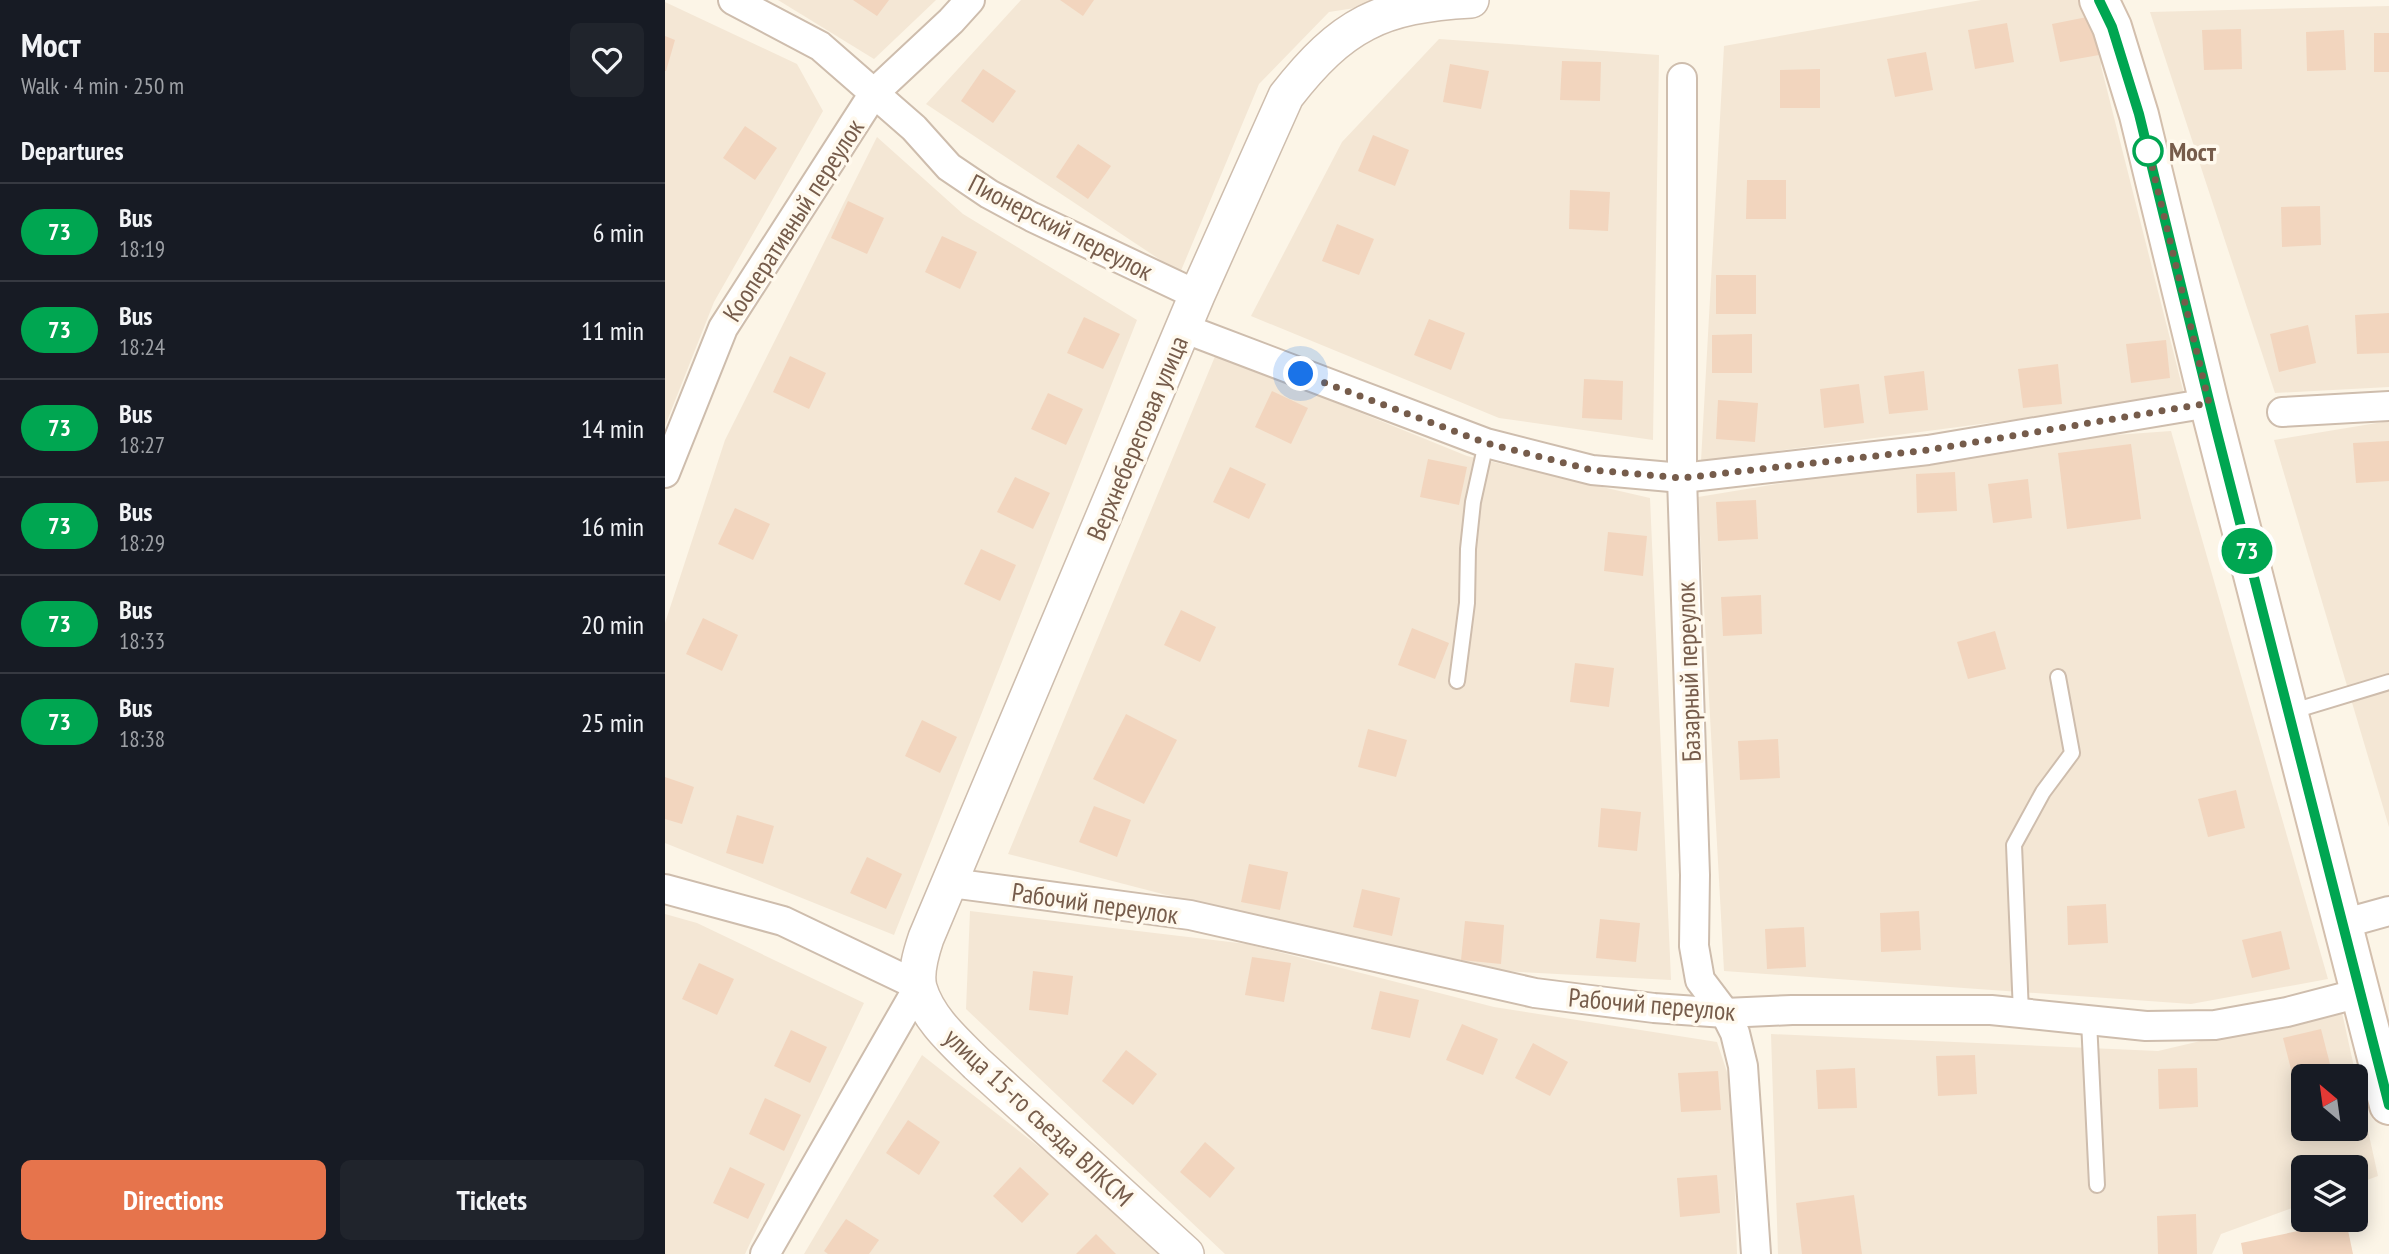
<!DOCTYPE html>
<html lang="en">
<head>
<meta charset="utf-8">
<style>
  :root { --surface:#171b24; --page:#20242c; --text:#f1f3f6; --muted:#9ea1a6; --line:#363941; --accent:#e6744c }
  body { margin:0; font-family:"PT Sans Narrow",sans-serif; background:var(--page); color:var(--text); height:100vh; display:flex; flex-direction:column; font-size:26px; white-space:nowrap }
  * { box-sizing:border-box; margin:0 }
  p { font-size:23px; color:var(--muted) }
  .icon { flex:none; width:38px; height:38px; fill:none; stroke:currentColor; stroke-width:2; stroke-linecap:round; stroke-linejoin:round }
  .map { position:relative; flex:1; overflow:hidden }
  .panel { display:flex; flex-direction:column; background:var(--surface); width:665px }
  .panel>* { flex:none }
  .badge { padding:0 14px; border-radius:23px; font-size:24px; line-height:46px }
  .needle { width:46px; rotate:331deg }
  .tools { position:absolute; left:1626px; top:1064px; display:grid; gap:14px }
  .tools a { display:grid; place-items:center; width:77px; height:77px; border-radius:10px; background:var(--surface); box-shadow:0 4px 18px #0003; font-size:35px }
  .you { position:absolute; width:35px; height:35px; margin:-18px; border:5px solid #fff; border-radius:50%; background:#1a73e8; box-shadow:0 0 0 10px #1a73e833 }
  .map>.badge { position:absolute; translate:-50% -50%; box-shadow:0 0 0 4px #fff }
  h2 { padding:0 21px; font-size:26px; line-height:63px }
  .round { display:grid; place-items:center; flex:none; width:74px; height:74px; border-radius:10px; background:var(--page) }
  .overview { display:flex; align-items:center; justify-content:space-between; height:119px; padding:0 21px }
  h1 { font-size:33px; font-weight:700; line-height:52px }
  .action { display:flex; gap:14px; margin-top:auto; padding:14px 21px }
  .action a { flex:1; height:80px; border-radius:10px; background:var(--accent); color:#fff; font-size:28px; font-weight:700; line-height:80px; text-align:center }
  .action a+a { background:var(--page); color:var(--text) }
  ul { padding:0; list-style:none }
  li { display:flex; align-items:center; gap:21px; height:98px; padding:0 21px; border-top:2px solid var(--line) }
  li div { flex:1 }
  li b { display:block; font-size:26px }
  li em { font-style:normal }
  li .badge { min-width:77px; font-weight:700; text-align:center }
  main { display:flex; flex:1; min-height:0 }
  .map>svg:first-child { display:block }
</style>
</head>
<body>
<main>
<section class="panel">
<div class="overview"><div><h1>Мост</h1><p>Walk · 4 min · 250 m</p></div><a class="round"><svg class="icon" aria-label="heart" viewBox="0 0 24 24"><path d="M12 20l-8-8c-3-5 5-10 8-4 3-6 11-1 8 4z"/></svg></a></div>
<h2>Departures</h2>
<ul>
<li><span class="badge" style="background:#00a651;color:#fff">73</span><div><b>Bus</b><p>18:19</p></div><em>6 min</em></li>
<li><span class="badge" style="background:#00a651;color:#fff">73</span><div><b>Bus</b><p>18:24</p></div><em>11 min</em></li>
<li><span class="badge" style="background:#00a651;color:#fff">73</span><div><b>Bus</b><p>18:27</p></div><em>14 min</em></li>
<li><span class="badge" style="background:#00a651;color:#fff">73</span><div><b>Bus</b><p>18:29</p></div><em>16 min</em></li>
<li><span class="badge" style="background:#00a651;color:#fff">73</span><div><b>Bus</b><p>18:33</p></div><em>20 min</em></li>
<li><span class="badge" style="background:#00a651;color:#fff">73</span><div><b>Bus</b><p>18:38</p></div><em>25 min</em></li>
</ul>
<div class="action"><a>Directions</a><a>Tickets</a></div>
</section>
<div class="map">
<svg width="1724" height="1254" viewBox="0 0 1724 1254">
  <rect width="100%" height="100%" fill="#fcf5e7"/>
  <g fill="#f4e7d5" fill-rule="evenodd">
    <polygon points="113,0 271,0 209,59"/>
    <polygon points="356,0 742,0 664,12 594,84 515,273 261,104"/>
    <polygon points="1316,0 1424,0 1438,26 1436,66 1519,394 1346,420 1036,461 1059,46"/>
    <polygon points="0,2 132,64 158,111 49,302 0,426"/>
    <polygon points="1724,6 1724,387 1610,393 1485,12"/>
    <polygon points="774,39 994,55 988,440 834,418 586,316 677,142"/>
    <polygon points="212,137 298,214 472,320 229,935 0,843 0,623 60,440"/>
    <polygon points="551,354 802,456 985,498 1006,980 818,970 702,940 513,898 343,854"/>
    <polygon points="1724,421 1724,827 1609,440"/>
    <polygon points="1506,431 1663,979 1526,1004 1059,971 1033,497 1381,440"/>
    <polygon points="305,911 582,944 829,1007 1052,1042 1066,1084 1072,1254 560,1254 301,1009"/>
    <polygon points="0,914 32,923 199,1003 80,1254 0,1254"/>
    <path d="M1676 1008 1713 1176 1691 1184 1690 1167H1638V1204L1556 1234 1547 1254H1113L1106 1034 1493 1051ZM1638 1076H1690V1129H1638Z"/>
    <polygon points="257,1055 457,1212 503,1254 139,1254"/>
  </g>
  <g fill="#f2d5be">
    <polygon points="188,0 224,0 212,16"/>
    <polygon points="395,0 429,0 418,16"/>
    <polygon points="1427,16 1434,55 1395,62 1387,24"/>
    <polygon points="1342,23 1349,62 1310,69 1303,30"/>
    <polygon points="1576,29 1577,69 1539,70 1537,30"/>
    <polygon points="1679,30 1681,70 1642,71 1641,32"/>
    <rect x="1709" y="33" width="15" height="39"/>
    <polygon points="0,36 10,40 1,71 0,71"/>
    <polygon points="1261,52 1268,90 1230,97 1222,59"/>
    <polygon points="897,61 936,62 935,101 895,100"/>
    <polygon points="785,64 824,71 816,109 778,102"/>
    <polygon points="318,69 351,91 328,123 296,101"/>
    <polygon points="1155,69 1155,108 1115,108 1115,70"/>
    <polygon points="80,126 112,148 90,180 58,158"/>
    <polygon points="708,135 744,150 730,186 693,171"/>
    <polygon points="413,144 446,166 423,199 391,177"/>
    <polygon points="1082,180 1121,180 1121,219 1081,219"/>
    <polygon points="905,190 945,192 943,231 904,229"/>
    <polygon points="183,201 219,218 202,254 166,238"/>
    <polygon points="1655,206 1656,245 1617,247 1616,207"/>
    <polygon points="672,224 709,239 694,275 657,261"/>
    <polygon points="277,236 312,252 295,289 260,272"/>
    <rect x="1051" y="275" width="40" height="39"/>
    <polygon points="1724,313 1724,353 1692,354 1690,315"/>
    <polygon points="419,317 455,334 438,369 402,353"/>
    <polygon points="764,319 800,333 786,370 749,355"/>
    <polygon points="1643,325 1651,363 1614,372 1605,334"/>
    <polygon points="1087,334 1087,373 1047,373 1047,335"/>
    <polygon points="1501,340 1505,378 1466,383 1461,344"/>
    <polygon points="125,356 161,373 144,409 108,392"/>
    <polygon points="1393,364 1397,404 1358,408 1353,369"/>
    <polygon points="1259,371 1263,410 1224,414 1219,376"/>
    <polygon points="919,379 958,381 957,420 917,418"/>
    <polygon points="1194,384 1199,423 1159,428 1155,389"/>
    <polygon points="607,391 643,408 626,444 590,427"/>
    <polygon points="383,393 418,409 401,445 366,429"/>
    <polygon points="1053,400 1093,403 1090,442 1051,439"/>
    <polygon points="1724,441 1724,481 1691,483 1688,443"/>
    <polygon points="1466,444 1476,519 1402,529 1393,453"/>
    <polygon points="763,459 802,467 794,505 755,497"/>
    <polygon points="565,467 601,484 584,519 548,502"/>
    <polygon points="1290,472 1292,511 1252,513 1251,474"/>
    <polygon points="350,477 385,493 368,529 332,512"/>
    <polygon points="1363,479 1367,518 1328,523 1323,484"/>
    <polygon points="1091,500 1093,539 1053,541 1051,502"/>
    <polygon points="70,508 105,524 88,560 53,544"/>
    <polygon points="943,532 982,536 978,576 939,571"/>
    <polygon points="316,549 351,565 335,601 299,584"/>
    <polygon points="1096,595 1097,634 1058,636 1056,597"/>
    <polygon points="516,610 551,627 535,662 499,645"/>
    <polygon points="38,618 73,635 57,671 21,654"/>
    <polygon points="747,628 784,643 770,679 733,665"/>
    <polygon points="1330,631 1341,669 1303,679 1292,642"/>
    <polygon points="910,663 949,668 944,707 905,702"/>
    <polygon points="461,714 512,740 479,804 428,779"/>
    <polygon points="257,720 292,737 275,773 240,756"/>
    <polygon points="703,729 742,740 731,777 693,767"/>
    <polygon points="1113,739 1115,778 1075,780 1073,741"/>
    <polygon points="0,777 29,787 17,824 0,819"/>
    <polygon points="1571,790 1580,828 1543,837 1533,799"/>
    <polygon points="429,806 466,820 452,857 414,842"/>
    <polygon points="936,808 976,812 972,851 933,847"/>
    <polygon points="72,815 109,826 98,864 61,853"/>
    <polygon points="202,857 237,874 221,909 185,893"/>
    <polygon points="584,864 623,872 615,910 576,902"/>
    <polygon points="697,889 735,898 727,936 688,927"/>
    <polygon points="1441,904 1443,943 1403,945 1402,906"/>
    <polygon points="1254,911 1256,950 1216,952 1215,913"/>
    <polygon points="935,919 975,923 971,962 931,958"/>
    <polygon points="800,921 839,925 836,964 796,960"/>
    <polygon points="1139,927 1141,967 1102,969 1100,929"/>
    <polygon points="1616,931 1625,969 1587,978 1577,940"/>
    <polygon points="587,957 626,963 619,1002 580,995"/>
    <polygon points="34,963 69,979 52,1015 17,999"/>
    <polygon points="368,971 408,976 403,1015 364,1010"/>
    <polygon points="715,991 754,1000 745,1038 706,1029"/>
    <polygon points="797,1024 833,1039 818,1075 781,1060"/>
    <polygon points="1656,1029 1666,1068 1628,1077 1618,1038"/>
    <polygon points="126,1030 162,1047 145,1083 109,1066"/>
    <polygon points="868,1043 903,1062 885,1096 850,1078"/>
    <polygon points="461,1050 492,1074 468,1105 437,1081"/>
    <polygon points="1310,1055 1312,1094 1273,1096 1271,1056"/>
    <polygon points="1190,1068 1192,1108 1153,1109 1151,1070"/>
    <polygon points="1532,1068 1533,1107 1494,1109 1493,1069"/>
    <polygon points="1053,1071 1056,1110 1016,1112 1013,1073"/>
    <polygon points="100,1098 136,1115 119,1151 84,1134"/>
    <polygon points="243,1120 275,1142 254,1175 221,1153"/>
    <polygon points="540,1142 570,1168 545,1198 515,1172"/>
    <polygon points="65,1167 100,1184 83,1219 48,1203"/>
    <polygon points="355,1167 384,1194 357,1223 328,1196"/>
    <polygon points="1052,1175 1055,1213 1015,1217 1012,1178"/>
    <polygon points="1189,1195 1197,1254 1137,1254 1131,1203"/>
    <polygon points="1531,1214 1532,1254 1493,1254 1492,1216"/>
    <polygon points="181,1219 214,1240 204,1254 163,1254 159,1251"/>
    <polygon points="1681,1221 1688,1254 1578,1254 1576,1243"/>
    <polygon points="431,1234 451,1254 411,1254"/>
  </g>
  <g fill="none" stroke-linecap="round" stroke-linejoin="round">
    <defs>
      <g id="service">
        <polyline points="792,681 802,603 803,549 808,502 821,443"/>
        <polyline points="1625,712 1724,682"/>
        <polyline points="1356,1013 1349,845 1378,792 1407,753 1393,677"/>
        <polyline points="1424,1021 1432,1185"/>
      </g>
      <g id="minor">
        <polyline points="68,0 155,46 249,128 284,167 324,194 367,217 532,295"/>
        <polyline points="1017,78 1017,478 1030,875 1029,946 1035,980 1060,1013 1070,1033 1078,1066 1091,1254"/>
        <polyline points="518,328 821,443 927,470 1017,478 1263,450 1544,403"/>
        <polyline points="1617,412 1724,406"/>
        <polyline points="0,473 58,328 209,93 286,21 305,0"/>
        <polyline points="286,883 525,915 870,993 989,1008 1060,1013 1127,1010 1326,1010 1481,1026 1550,1025 1622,1012 1695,993"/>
        <polyline points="0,889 118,921 254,986 100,1254"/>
        <polyline points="1677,924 1724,911"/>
      </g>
      <path id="tertiary" d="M521 1254 312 1064C290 1042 263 1019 254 988 250 972 256 953 261 938L532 295 621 96C677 24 716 5 806 0"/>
      <polyline id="secondary" points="1434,0 1447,27 1474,115 1544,403 1724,1105"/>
    </defs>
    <use href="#service" stroke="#cebdad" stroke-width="18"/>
    <use href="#minor" stroke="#cebdad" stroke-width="32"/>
    <use href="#tertiary" stroke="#cebdad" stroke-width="38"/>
    <use href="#secondary" stroke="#d3bfad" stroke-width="42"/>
    <use href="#service" stroke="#fff" stroke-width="14"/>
    <use href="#minor" stroke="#fff" stroke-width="28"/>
    <use href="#tertiary" stroke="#fff" stroke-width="35"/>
    <use href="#secondary" stroke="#fff" stroke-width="38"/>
  </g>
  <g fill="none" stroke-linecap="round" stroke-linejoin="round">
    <defs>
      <polyline id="line" points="1434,0 1447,27 1474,114 1551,429 1724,1105"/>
    </defs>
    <use href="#line" stroke="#fff" stroke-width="16"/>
    <use href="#line" stroke="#00a651" stroke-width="10"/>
    <polyline stroke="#765c4b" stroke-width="7" stroke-dasharray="0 12.6" points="636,374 821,443 927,470 1017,478 1263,450 1544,403 1481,141 1483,151"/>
  </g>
  <circle fill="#fff" stroke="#00a651" stroke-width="3.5" cx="1483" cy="151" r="14"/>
  <g text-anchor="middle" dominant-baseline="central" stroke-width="7" stroke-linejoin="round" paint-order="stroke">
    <g font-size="26" font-weight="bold" fill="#765c4b" stroke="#fff9ed" text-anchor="start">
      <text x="1504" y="151">Мост</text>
    </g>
    <g font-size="26" fill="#765c4b" stroke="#fff9ed">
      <text transform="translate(128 220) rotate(-57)">Кооперативный переулок</text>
      <text transform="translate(396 227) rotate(27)">Пионерский переулок</text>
      <text transform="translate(472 438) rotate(-67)">Верхнебереговая улица</text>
      <text transform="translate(1023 672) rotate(-92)">Базарный переулок</text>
      <text transform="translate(430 903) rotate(8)">Рабочий переулок</text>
      <text transform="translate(987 1004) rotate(5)">Рабочий переулок</text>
      <text transform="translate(374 1117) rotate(43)">улица 15-го съезда ВЛКСМ</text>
    </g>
  </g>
</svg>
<div class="tools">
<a><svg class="needle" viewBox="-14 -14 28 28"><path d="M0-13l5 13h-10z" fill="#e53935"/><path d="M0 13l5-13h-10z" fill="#9ea1a6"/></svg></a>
<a><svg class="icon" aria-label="layers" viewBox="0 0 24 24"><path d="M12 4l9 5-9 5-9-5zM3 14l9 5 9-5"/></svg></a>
</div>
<div class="you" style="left:636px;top:374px"></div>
<b class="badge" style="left:1582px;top:551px;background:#00a651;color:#fff">73</b>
</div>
</main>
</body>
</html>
